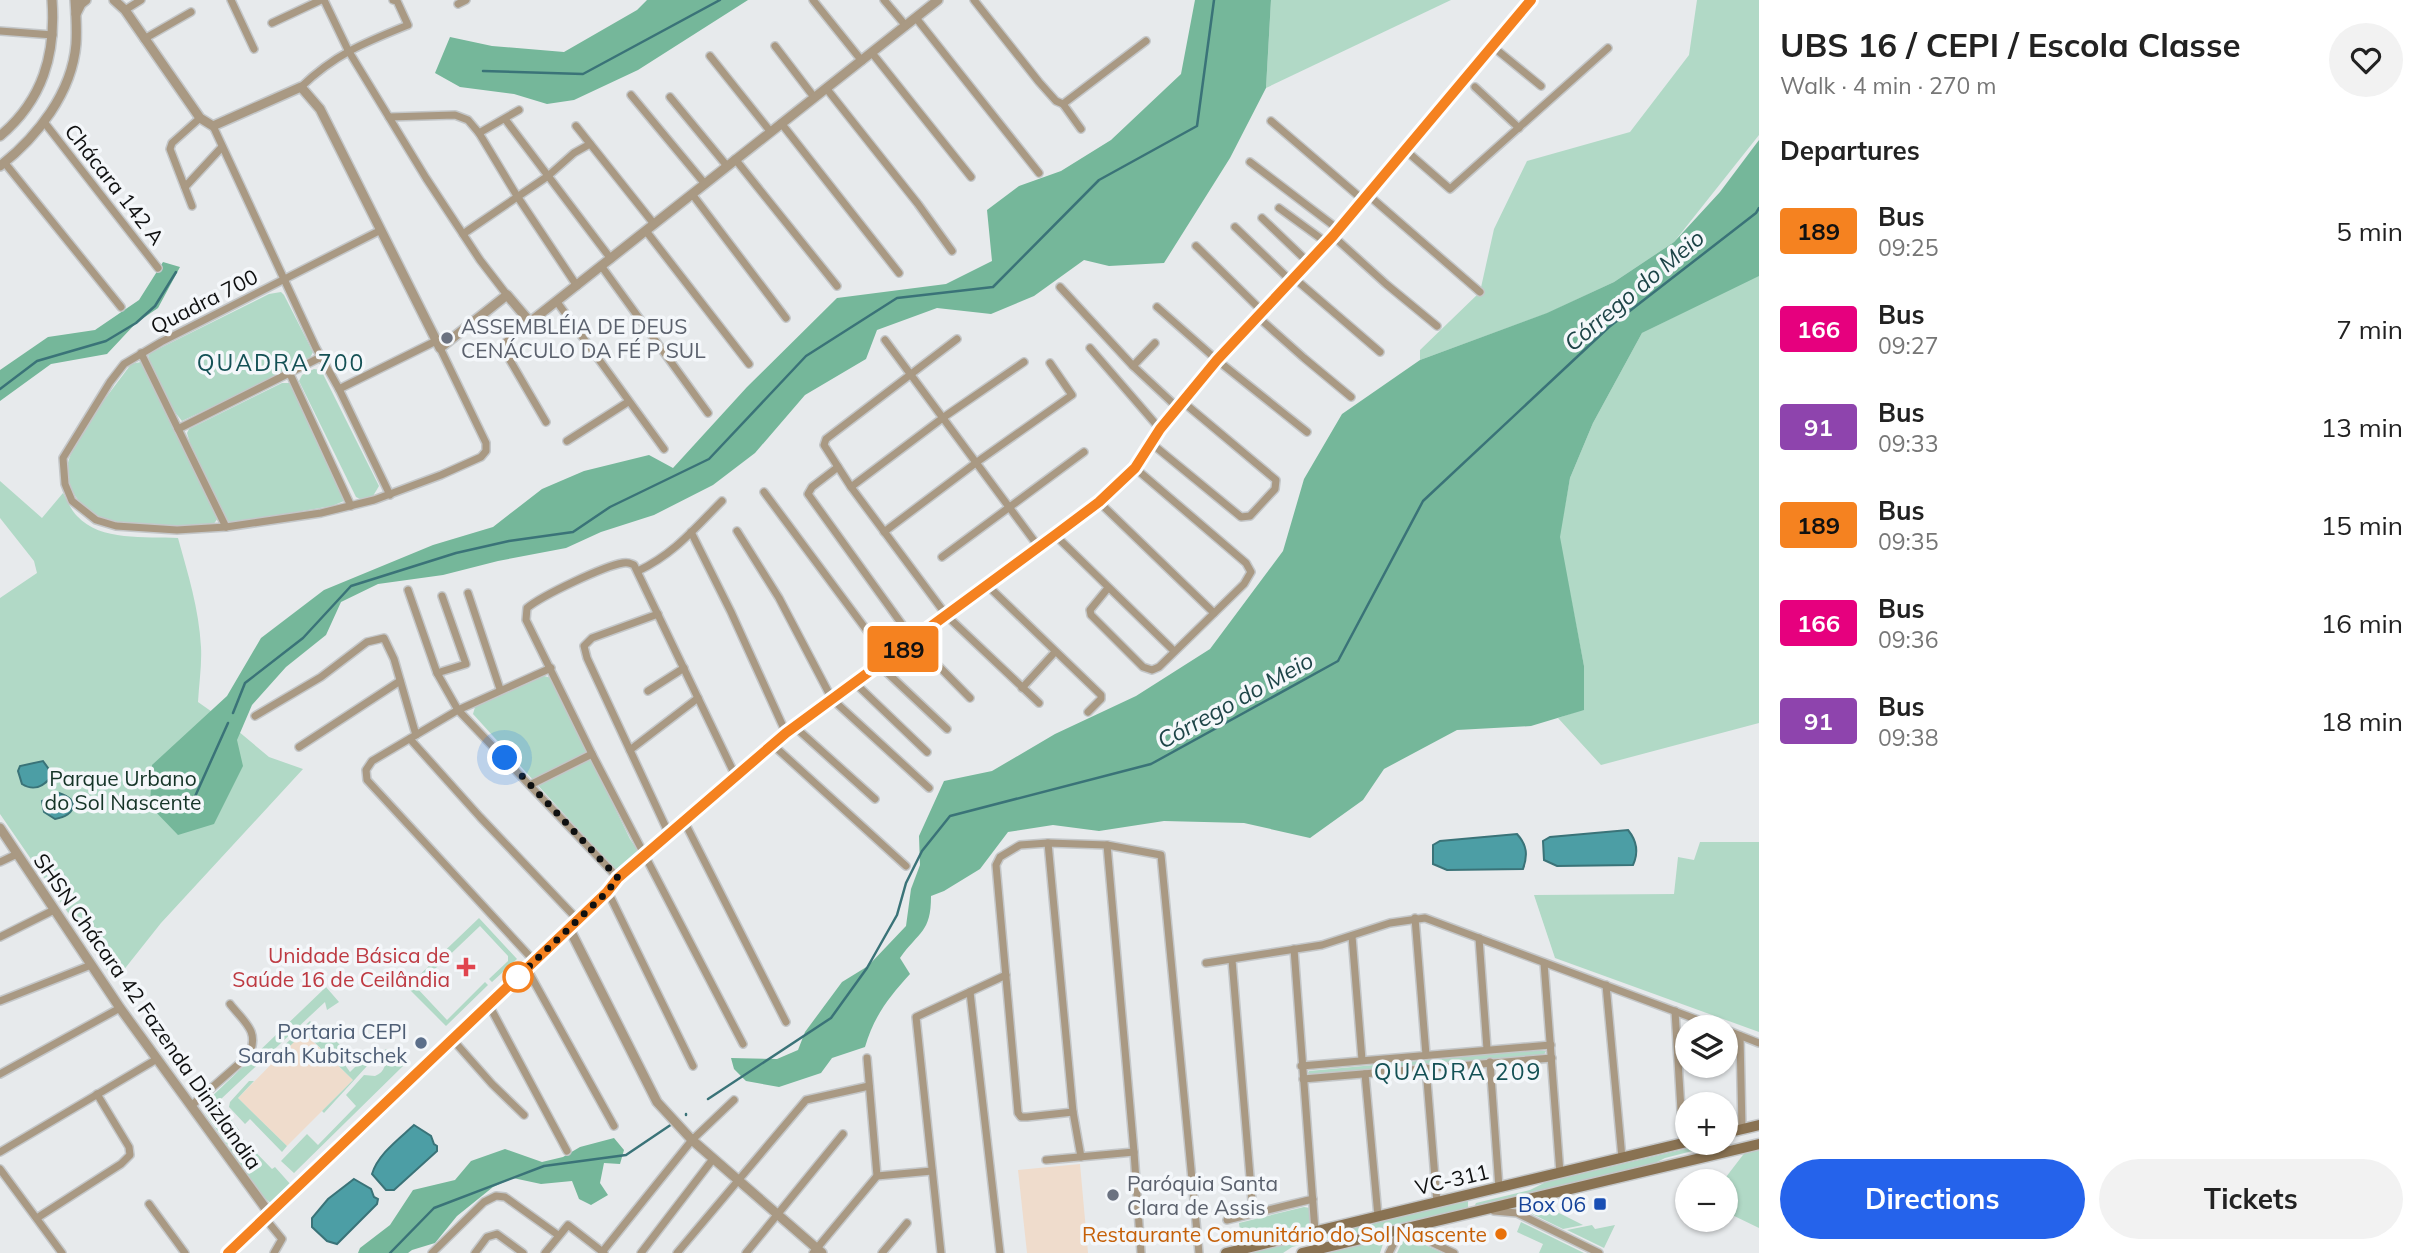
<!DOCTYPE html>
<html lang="en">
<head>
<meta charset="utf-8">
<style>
  :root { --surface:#fff; --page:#f2f2f2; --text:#222; --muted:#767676; --accent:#2563eb }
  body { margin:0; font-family:Mulish,sans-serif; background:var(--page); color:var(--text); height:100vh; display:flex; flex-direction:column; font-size:26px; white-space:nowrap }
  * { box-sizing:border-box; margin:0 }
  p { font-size:23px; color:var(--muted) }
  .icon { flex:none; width:38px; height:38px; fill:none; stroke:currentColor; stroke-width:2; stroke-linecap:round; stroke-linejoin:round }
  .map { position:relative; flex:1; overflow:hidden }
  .details { display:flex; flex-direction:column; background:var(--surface); width:665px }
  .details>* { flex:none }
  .badge { padding:0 14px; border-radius:5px; font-size:24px; line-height:46px }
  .buttons { position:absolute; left:1675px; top:1015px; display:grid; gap:14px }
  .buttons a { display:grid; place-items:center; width:63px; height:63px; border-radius:50%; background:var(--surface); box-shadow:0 2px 5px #0004; font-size:35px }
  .you { position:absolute; width:35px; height:35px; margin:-18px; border:5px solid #fff; border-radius:50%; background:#1a73e8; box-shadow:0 0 0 10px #1a73e833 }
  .map>.badge { position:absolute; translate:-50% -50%; box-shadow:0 0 0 4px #fff }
  h2 { padding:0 21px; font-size:26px; line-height:63px }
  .round { display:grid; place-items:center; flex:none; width:74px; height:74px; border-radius:37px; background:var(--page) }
  .summary { display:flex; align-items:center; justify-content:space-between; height:119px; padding:0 21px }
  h1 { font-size:33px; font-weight:700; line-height:52px }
  .action { display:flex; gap:14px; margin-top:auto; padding:14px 21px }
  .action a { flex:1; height:80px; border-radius:42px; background:var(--accent); color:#fff; font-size:28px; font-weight:700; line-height:80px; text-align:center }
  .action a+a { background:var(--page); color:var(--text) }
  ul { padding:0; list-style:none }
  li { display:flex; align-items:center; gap:21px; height:98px; padding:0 21px }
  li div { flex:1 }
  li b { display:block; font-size:26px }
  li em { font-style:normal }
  li .badge { min-width:77px; font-weight:700; text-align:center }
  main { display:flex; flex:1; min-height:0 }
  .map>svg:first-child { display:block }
</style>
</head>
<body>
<main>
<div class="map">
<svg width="1759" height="1253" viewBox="0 0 1759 1253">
  <rect width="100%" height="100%" fill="#e7eaec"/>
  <g fill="#efdccc">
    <polygon points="303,1032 353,1080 287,1146 238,1098"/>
    <polygon points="1080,1164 1088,1253 1027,1253 1018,1170"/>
  </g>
  <g fill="#b1d9c6">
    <polygon points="1271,0 1451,0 1266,88"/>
    <polygon points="1697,0 1759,0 1759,135 1674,242 1614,282 1548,313 1420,360 1420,350 1480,292 1494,229 1527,161 1630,132 1689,55"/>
    <polygon points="1759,274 1759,723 1601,765 1558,718 1584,709 1584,666 1559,537 1570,478 1593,423 1642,333"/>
    <polygon points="281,292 284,295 313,352 308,362 182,421 174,411 149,361 148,354 269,294"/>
    <path d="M141 362 218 518 213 525C171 528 99 537 74 494 69 485 66 474 68 463 76 432 112 391 131 364Z"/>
    <polygon points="314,369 321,370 379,486 373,496 360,499 356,497 299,381 302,375"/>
    <polygon points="282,383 289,383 293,388 340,489 344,501 332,506 231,523 226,519 190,443 187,433 189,429"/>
    <path d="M0 481 42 518 63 493C67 500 71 510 77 516 101 542 145 536 178 538 188 574 199 609 201 647 202 665 199 684 198 702L232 726 269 757 303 769 161 923 115 981 0 814V598L37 573 34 561 0 518Z"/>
    <polygon points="544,676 552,678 630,839 641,855 621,873 615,870 473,714 475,707"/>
    <polygon points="1700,842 1759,842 1759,1032 1555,958 1534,895 1674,894 1678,857 1694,860"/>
    <polygon points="479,918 517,959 492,982 489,979 508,961 508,956 480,926 416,987 447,1020 485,982 488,985 446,1026 407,987"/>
    <polygon points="326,987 339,1002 327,1010 325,1002 221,1099 222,1107 239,1130 237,1133 272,1169 275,1167 292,1186 277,1202 272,1204 264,1198 205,1113 204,1104"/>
    <polygon points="310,1021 318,1030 314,1033 317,1037 326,1031 349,1054 344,1056 349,1061 345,1065 350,1072 361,1061 367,1066 324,1113 322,1111 353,1080 304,1032 273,1063 273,1056"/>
    <path d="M386 1049 403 1066 294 1173 281 1161 307 1134 318 1145 356 1106 346 1095 364 1075 375 1076C385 1072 388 1063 382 1053Z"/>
    <polygon points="1538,1050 1546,1051 1544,1055 1311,1076 1308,1073 1309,1071"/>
    <polygon points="249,1081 254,1081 238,1098 287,1146 282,1152 250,1119 245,1124 229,1107 230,1102"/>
    <polygon points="1710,1143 1713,1143 1712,1146 1665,1158 1651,1165 1477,1207 1475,1205 1476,1203 1530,1190 1546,1182"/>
    <polygon points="1759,1148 1759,1228 1726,1212 1726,1181 1723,1181 1746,1151"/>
    <polygon points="1468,1201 1468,1208 1347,1238 1347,1229"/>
    <polygon points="1539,1203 1583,1225 1563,1229 1526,1211 1525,1207"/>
    <polygon points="1304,1207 1310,1208 1312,1228 1309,1230 1258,1238 1242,1246 1239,1223"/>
    <polygon points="1521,1222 1584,1253 1539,1253 1543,1244 1517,1232"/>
    <polygon points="1592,1225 1595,1229 1615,1225 1604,1248 1567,1230"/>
    <polygon points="1336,1233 1337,1236 1292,1247 1283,1253 1250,1253"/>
    <polygon points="1405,1236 1443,1253 1397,1253"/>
    <polygon points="1379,1239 1384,1241 1380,1253 1320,1253"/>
  </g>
  <g fill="#75b79a">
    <polygon points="647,0 748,0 638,70 574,100 547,104 514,94 460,87 435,73 450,37 492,46 564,52 637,10"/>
    <polygon points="1195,0 1271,0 1266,88 1230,158 1164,263 1109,266 1084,260 1034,296 991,314 937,308 877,330 866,359 805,395 755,453 713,485 654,515 601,532 566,548 498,561 443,575 378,584 341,602 326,635 286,667 252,705 237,740 243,766 214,824 178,835 150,806 152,765 227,696 261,638 324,590 433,545 493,527 542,489 584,471 649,455 673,468 747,387 837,298 946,284 992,261 987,210 1019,186 1061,171 1111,140 1181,74"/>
    <path d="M1759 140V276L1642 333 1593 423 1570 478 1560 537 1584 666V710L1531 726 1457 730 1384 769 1363 800 1310 838 1244 823 1164 821 1099 831 1053 825 1008 832 980 869 944 891 931 896C931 933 919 931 900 958L910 974C889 997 874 1016 865 1047L832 1058 821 1073 779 1087 746 1081 734 1069 731 1058 777 1059 798 1050 805 1032 842 982 868 966 906 926 911 889 920 865 919 836 944 781 992 771 1055 734 1136 696 1210 649 1283 551 1304 479 1342 414 1420 360 1547 313 1614 282 1674 242 1720 192Z"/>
    <polygon points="163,262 180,267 158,308 136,323 107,354 51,364 0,401 0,370 48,337 95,330 139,300"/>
    <polygon points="614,1138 624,1150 620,1164 604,1163 600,1183 608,1195 591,1205 579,1199 572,1181 541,1184 513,1178 493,1187 457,1216 435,1243 412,1250 408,1253 358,1253 360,1248 390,1225 413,1190 455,1180 471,1161 505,1149 542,1162 563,1157 580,1147"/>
  </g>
  <g fill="#4c9ea5" stroke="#3a7378" stroke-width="2">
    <path d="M43 761 48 768 51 777C42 788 33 791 22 784L18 771 20 766Z"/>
    <path d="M59 793C80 800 76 815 55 819L44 812 42 801Z"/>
    <path d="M1628 830C1637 841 1639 852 1633 865L1557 866 1544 860 1543 841 1550 837Z"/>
    <path d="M1517 834C1527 845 1528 855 1523 869L1447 870 1433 864V845L1440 841Z"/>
    <path d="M414 1125 431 1136 434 1144 437 1146V1151L394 1190H386L372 1174C378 1154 399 1139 414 1125Z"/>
    <polygon points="354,1179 371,1189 374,1197 378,1199 377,1204 337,1244 327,1241 312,1227 312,1218 328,1199"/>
  </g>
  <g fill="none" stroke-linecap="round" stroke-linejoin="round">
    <g stroke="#3a7378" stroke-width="2.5">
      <polyline points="483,71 583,74 720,0"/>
      <polyline points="0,389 37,361 106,341 136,323 155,306 176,272"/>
      <polyline points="233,713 245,683 303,638 351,586 456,553 509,541 573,532 610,507 709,459 806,356 897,298 993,287 1099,180 1197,126 1214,0"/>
      <polyline points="193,801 228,723"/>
      <polyline points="708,1099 831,1018 867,968 897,915 906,883 922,851 950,816 1151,764 1338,661 1423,501 1609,327 1756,213 1759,208"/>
      <polyline points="686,1115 686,1114"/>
      <polyline points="390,1253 434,1208 544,1166 626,1155 672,1124"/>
    </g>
    <defs>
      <g id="minor">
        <polyline points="231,0 254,49"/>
        <polyline points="324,0 348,50 426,178 480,260 507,295"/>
        <polyline points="813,0 862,61"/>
        <polyline points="884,0 906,26"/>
        <polyline points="974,0 1039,82 1056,101 1063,104 1081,129"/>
        <polyline points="458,4 466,0"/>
        <polyline points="125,10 141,0"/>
        <polyline points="916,18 1039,173"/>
        <polyline points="272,23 321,0"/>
        <polyline points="0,31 53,35"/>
        <polyline points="144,39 191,12"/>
        <polyline points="775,46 814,97"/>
        <polyline points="1492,46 1541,86"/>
        <polyline points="872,53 971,177"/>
        <polyline points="710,56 770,131"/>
        <path d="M301 87C335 54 366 42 408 25L397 1 393 0"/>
        <polyline points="1475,87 1519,128"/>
        <polyline points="826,88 918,204 952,251"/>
        <polyline points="631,95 705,184"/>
        <polyline points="670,97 727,166"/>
        <polyline points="1063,104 1146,41"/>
        <polyline points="389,117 455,115 468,120 479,133 517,196 577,286"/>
        <polyline points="505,119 611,259"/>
        <polyline points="1271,121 1362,199"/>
        <polyline points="44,122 158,268"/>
        <polyline points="781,123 899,273"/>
        <polyline points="213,126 316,348 339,389 390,495"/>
        <polyline points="576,126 654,224"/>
        <polyline points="479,133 519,110"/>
        <polyline points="1404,149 1450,189 1608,48"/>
        <polyline points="735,159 837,286"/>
        <polyline points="4,162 121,307"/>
        <polyline points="1250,162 1338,229"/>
        <polyline points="185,187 222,147"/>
        <polyline points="692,194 786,318"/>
        <polyline points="1367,194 1480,292"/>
        <polyline points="192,206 170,149 172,143 200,118"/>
        <polyline points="1279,208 1327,243"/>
        <polyline points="1262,218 1309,263"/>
        <polyline points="1235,227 1291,281"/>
        <polyline points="381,230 161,342 124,364 110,382 63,458 65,484 72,501 96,520 116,526 177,530 226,527 321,513 374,500 441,475 481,457 486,451 486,443 440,348"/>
        <polyline points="646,231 749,364"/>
        <polyline points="463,234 548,176 574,153 590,144"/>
        <polyline points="1333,236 1386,284 1437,326"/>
        <polyline points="1196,246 1263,312"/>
        <polyline points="602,267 708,413"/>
        <polyline points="1294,278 1380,352"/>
        <polyline points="1060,287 1133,366 1178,408"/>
        <polyline points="557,302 664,449"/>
        <polyline points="1157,307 1217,360 1307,432"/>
        <polyline points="1258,317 1304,358 1351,397"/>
        <polyline points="530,322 506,342 504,350 546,422"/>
        <polyline points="957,339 826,439 824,445 851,487 947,616 1039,703"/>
        <polyline points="885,340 1038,546"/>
        <polyline points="1090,348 1160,429"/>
        <polyline points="141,353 226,527"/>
        <polyline points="1133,366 1155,343"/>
        <polyline points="290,374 351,506"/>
        <polyline points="339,389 436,341"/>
        <polyline points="178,429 321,357"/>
        <polyline points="567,441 628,402"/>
        <polyline points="1151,443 1241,517 1250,516 1275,489 1276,480 1183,402"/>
        <polyline points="838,467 812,487 808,494 914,641 970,698"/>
        <polyline points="851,487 944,417 1024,362"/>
        <polyline points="764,492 888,659"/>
        <polyline points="1099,502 1214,613"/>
        <polyline points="737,531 779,598 832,699 929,788"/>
        <polyline points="691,532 731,612 786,733"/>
        <polyline points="884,532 977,462 1072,395 1050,363"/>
        <polyline points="1055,535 1174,651"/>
        <polyline points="942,557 1084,452"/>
        <path d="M638 571C674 554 694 529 722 501"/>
        <polyline points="988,586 1101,695 1101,699 1088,712"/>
        <polyline points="1108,588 1090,610 1091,615 1143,667 1152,670 1159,667 1244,584 1251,572 1246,563 1135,468"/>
        <polyline points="408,590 437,673 458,710 618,878"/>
        <polyline points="468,593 500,689"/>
        <polyline points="658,614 592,638 584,646 587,658 669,834"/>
        <polyline points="879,665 947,729"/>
        <polyline points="437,673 466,664 442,596"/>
        <polyline points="855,683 927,752"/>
        <polyline points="1022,688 1055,652"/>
        <polyline points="648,691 684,668"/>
        <polyline points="255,716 321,677 367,642 384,638 394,659 416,735"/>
        <polyline points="795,727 875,799"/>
        <polyline points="410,739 480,817 578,920"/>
        <polyline points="773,745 906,866"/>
        <polyline points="299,747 400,681"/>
        <polyline points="630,750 698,698"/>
        <path d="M736 777 634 565C629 563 629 562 623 563 604 566 543 595 527 608L526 620 592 754 743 1044"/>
        <polyline points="530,785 592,754"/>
        <polyline points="684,821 786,1022"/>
        <polyline points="1048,843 1073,1112 1081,1157"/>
        <polyline points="1107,845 1134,1152 1141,1253"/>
        <polyline points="0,862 17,854"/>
        <polyline points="608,892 693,1066"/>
        <polyline points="1415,918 1426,1055"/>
        <polyline points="1352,936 1362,1060"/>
        <polyline points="0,937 54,910"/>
        <polyline points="1479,938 1487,1049"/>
        <polyline points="1294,949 1315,1231"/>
        <polyline points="1232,960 1253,1213"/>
        <polyline points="535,962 367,780 366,770 372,761 458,710 551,668"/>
        <polyline points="1206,963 1322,945 1390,923 1425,918 1717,1027"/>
        <polyline points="1544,963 1560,1173"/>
        <polyline points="527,969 614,1126"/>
        <polyline points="1606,985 1622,1158"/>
        <polyline points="970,992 1000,1253"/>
        <polyline points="0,1001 91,965"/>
        <polyline points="489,1005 567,1151"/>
        <polyline points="1675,1011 1683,1143"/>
        <polyline points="1726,1030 1759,1043"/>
        <polyline points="1740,1036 1742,1129"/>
        <polyline points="453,1040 492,1084 524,1115"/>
        <polyline points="867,1058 877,1176"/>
        <polyline points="1490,1062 1499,1188"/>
        <polyline points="1301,1066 1551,1045"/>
        <polyline points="1426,1068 1437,1203"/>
        <polyline points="0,1074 120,1008"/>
        <polyline points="1365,1074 1378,1216"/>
        <polyline points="1303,1079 1552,1058"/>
        <path d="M191 1106 249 1055C260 1031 244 1022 230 1004"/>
        <polyline points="1073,1112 1027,1117 1021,1117 1018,1113 996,865 1000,857 1020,845 1048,843 1107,845 1161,855 1199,1253"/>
        <polyline points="0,1152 157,1059"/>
        <polyline points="1046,1160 1134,1152"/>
        <polyline points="0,1169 62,1253"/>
        <polyline points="149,1204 185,1253"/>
        <polyline points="1494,1211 1517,1213 1599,1253"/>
        <polyline points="264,1217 282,1239 274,1253"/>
        <polyline points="37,1218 121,1164 130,1155 129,1147 97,1094"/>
        <polyline points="1227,1220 1313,1199"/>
        <polyline points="1403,1229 1454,1253"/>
        <polyline points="603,1251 692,1140 734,1100"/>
        <polyline points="432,1253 484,1202 496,1196 505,1197 558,1235"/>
        <polyline points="475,1253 487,1237 497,1234 523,1253"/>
        <polyline points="545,1253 568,1225 604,1253"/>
        <polyline points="641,1253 713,1159"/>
        <polyline points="677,1253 806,1100 869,1086"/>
        <polyline points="746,1253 843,1134"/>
        <polyline points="813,1253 877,1176 932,1171"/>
        <polyline points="882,1253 907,1223"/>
        <polyline points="941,1253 916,1017 1006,975"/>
        <polyline points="1389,1253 1401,1229"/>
      </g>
      <g id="tertiary">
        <polyline points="114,0 125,10 200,118 213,126 301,87 320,109 440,348 507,295 530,322 938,0"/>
        <polyline points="76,14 81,4 86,0"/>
        <path d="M0 136C43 100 56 54 52 0"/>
        <path d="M0 166C37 137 72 93 76 44 77 29 76 14 75 0"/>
        <polyline points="0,828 120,1008 269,1213"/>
        <polyline points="569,928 657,1102 692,1140 822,1253"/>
        <polyline points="228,1253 608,892 618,878 795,727 1055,535 1099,502 1135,468 1160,429 1217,360 1333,236 1531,0"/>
      </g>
      <g id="secondary">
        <polyline points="1726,1133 1759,1125"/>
        <polyline points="1226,1253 1687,1142"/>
        <polyline points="1302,1253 1759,1144"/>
      </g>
    </defs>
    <use href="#minor" stroke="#c4c7c9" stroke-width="10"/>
    <use href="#tertiary" stroke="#c4c7c9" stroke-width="12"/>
    <use href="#secondary" stroke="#c4c7c9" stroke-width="13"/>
    <use href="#minor" stroke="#a99983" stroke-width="7"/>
    <use href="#tertiary" stroke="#a99983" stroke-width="9"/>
    <use href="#secondary" stroke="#897252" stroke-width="10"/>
  </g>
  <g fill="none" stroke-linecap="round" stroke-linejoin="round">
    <defs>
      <polyline id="line" points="228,1253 607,892 618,878 786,733 1055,535 1099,502 1135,468 1160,429 1217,360 1333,236 1531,0"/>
    </defs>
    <use href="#line" stroke="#fff" stroke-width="16"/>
    <use href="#line" stroke="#f58220" stroke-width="10"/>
    <polyline stroke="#0f1010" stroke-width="7" stroke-dasharray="0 12.6" points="505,758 618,878 607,892 518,977"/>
  </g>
  <g fill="#6b7280" stroke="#f4f7fa" stroke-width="2.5">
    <circle cx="447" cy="338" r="7"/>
    <circle cx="1113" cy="1195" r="7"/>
  </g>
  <path fill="#e0444e" stroke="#f4f7fa" stroke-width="2.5" d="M462.5 956.5h7v7h7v7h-7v7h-7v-7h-7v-7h7z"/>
  <circle fill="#fff" stroke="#f58220" stroke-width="3.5" cx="518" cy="977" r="14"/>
  <circle fill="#5c6f8a" stroke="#f4f7fa" stroke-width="2.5" cx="421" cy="1043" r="7"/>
  <rect fill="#1a4fb4" stroke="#f4f7fa" stroke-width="2.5" x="1593" y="1197" width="14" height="14" rx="3.5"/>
  <circle fill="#e8710a" stroke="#f4f7fa" stroke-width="2.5" cx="1501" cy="1234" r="7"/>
  <g text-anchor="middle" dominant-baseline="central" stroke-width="7" stroke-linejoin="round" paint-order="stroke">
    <g font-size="21" fill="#0f1010" stroke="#f4f7fa">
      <text transform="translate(115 184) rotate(52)">Chácara 142 A</text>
      <text transform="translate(204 301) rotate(-27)">Quadra 700</text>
      <text transform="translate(148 1011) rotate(55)">SHSN Chácara 42 Fazenda Dinizlandia</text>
      <text transform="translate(1452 1179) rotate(-13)">VC-311</text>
    </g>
    <g font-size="21" fill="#5b616d" stroke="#f4f7fa" text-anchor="start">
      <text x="461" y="326">ASSEMBLÉIA DE DEUS<tspan x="461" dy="24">CENÁCULO DA FÉ P SUL</tspan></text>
      <text x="1127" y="1183">Paróquia Santa<tspan x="1127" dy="24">Clara de Assis</tspan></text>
    </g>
    <g font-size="21" fill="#153427" stroke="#f4f7fa">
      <text x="123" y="778">Parque Urbano<tspan x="123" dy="24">do Sol Nascente</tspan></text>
    </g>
    <g font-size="21" fill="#be3a42" stroke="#f4f7fa" text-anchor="end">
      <text x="450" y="955">Unidade Básica de<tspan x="450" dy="24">Saúde 16 de Ceilândia</tspan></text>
    </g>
    <g font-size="21" fill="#4e5e75" stroke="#f4f7fa" text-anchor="end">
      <text x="407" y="1031">Portaria CEPI<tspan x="407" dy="24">Sarah Kubitschek</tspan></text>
    </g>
    <g font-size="21" fill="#164399" stroke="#f4f7fa" text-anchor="end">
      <text x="1586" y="1204">Box 06</text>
    </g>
    <g font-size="21" fill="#c56008" stroke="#f4f7fa" text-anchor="end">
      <text x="1487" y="1234">Restaurante Comunitário do Sol Nascente</text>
    </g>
    <g font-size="23" font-style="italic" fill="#1d4447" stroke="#f4f7fa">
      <text transform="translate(1634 290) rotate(-40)">Córrego do Meio</text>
      <text transform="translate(1235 700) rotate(-29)">Córrego do Meio</text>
    </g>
    <g font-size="23" letter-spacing="2" fill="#145155" stroke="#f4f7fa">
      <text x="281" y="362">QUADRA 700</text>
      <text x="1458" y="1071">QUADRA 209</text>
    </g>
  </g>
</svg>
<div class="buttons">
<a><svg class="icon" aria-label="layers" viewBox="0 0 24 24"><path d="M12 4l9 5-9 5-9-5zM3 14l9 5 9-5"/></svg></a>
<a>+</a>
<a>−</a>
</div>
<div class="you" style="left:505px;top:758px"></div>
<b class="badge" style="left:903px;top:649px;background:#f58220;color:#111">189</b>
</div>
<section class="details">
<div class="summary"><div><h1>UBS 16 / CEPI / Escola Classe</h1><p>Walk · 4 min · 270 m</p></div><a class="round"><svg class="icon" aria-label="heart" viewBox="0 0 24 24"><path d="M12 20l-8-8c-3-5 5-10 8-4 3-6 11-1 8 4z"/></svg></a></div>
<h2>Departures</h2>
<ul>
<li><span class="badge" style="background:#f58220;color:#111">189</span><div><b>Bus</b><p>09:25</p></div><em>5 min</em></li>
<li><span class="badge" style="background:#e6007e;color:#fff">166</span><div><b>Bus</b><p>09:27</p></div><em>7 min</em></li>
<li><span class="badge" style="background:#8e44ad;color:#fff">91</span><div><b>Bus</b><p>09:33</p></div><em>13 min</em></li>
<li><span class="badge" style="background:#f58220;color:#111">189</span><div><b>Bus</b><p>09:35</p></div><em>15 min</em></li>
<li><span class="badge" style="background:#e6007e;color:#fff">166</span><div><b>Bus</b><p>09:36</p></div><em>16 min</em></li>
<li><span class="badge" style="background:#8e44ad;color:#fff">91</span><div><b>Bus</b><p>09:38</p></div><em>18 min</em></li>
</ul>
<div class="action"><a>Directions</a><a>Tickets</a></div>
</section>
</main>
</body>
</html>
